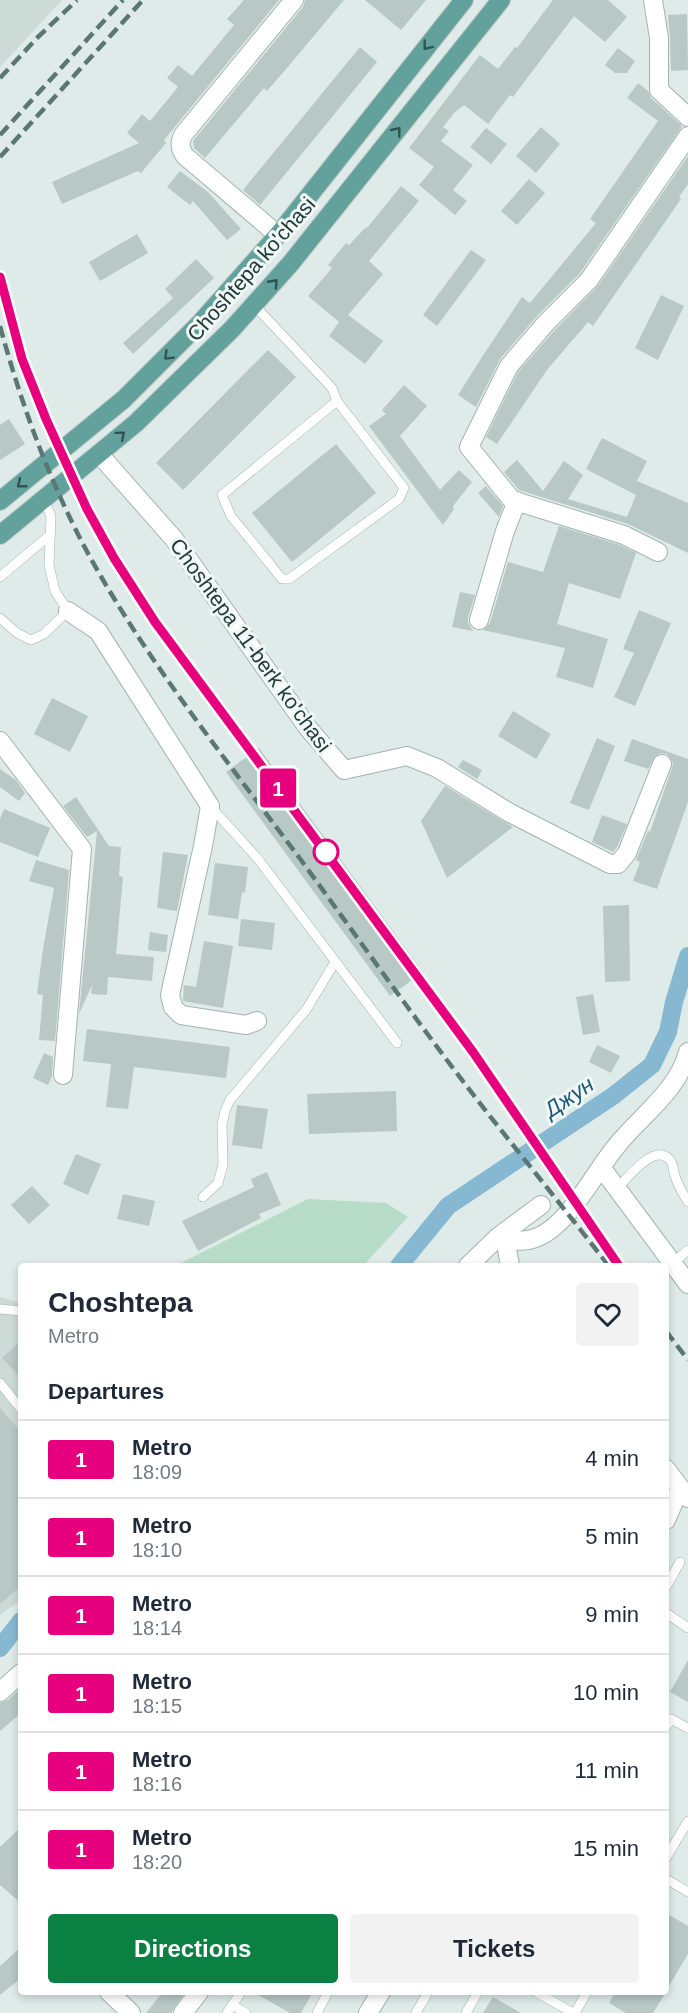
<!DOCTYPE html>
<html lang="en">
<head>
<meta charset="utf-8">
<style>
  :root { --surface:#fff; --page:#f2f2f3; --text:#1f2937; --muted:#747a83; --line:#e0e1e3; --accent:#0b8043 }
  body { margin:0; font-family:Arial,sans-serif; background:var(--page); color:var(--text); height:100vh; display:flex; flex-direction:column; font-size:22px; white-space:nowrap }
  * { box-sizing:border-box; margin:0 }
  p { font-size:20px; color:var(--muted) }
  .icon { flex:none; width:33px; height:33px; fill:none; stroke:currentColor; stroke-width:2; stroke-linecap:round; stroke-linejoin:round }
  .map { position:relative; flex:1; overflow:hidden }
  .side { position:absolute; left:18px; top:1263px; width:651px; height:732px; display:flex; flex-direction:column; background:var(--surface); border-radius:6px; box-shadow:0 3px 9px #0003 }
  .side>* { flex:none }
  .badge { padding:0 12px; border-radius:4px; font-size:21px; line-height:39px }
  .map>.badge { position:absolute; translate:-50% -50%; box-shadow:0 0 0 3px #fff }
  h2 { padding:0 30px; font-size:22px; line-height:54px }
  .round { display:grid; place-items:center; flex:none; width:63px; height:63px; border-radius:6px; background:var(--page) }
  .headline { display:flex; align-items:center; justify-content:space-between; height:102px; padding:0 30px }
  h1 { font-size:28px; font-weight:800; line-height:45px }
  .button { display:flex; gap:12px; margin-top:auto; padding:12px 30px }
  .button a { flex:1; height:69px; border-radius:6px; background:var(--accent); color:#fff; font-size:24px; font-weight:800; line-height:69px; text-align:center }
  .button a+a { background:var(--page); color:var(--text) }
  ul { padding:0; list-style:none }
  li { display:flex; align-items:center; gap:18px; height:78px; padding:0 30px; border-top:2px solid var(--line) }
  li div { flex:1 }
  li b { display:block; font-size:22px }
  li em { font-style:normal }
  li .badge { min-width:66px; font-weight:700; text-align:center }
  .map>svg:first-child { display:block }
</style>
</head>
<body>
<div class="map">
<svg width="688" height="2013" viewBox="0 0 688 2013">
  <rect width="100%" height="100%" fill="#dfebe8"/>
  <g fill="#cddbd7">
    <polygon points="0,0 62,0 0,67"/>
    <polygon points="0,1297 21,1303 21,1600 0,1615"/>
  </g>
  <polygon fill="#b7ddc8" points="308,1199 386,1203 408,1217 363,1266 175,1266"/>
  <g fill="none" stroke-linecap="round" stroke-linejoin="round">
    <g stroke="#86b9d1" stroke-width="18">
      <polyline points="399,1266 448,1206 613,1096 652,1065 668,1032 674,1002 688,956"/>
      <polyline points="0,1648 21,1621"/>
    </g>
  </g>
  <g fill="#b8c8c4">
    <polygon points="244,0 279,0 164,140 166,143 141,173 138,171 62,204 52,182 139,143 127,133 142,114 150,121 178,87 167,78 178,65 192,76 234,25 227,19"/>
    <polygon points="305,0 344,0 287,68 267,91 264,88 205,158 194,148 193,141 303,7"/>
    <polygon points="365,0 426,0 401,30"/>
    <polygon points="553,0 608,0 627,17 605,42 574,16 513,97 510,95 488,124 464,105 454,113 443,127 449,131 441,141 473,165 453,190 467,201 455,215 419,185 434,167 409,148 480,55 498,69 515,47 517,48"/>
    <polygon points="687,14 688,70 671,71 670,38 668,15"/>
    <polygon points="360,47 377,62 260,205 243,190"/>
    <polygon points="618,48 635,61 627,73 615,73 605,65"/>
    <polygon points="638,83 648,91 651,98 682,126 580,273 537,316 500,359 476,407 458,395 482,357 522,297 530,303 596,223 590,219 658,121 627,98"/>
    <polygon points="541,127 560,144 536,173 516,156"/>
    <polygon points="486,128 507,144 491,164 470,147"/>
    <polygon points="688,156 688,184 679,197 681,199 593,326 588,322 547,370 497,444 486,437 518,372 554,331 598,286"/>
    <polygon points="180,171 208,192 241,229 227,240 193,201 190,205 167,187"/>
    <polygon points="529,179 545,193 517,225 501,211"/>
    <polygon points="401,186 419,201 369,261 383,274 348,315 383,341 365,364 329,336 339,322 308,296 332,268 328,265 346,243 349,245 366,227 367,228"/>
    <polygon points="137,234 148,253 100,281 89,262"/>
    <polygon points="471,250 486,260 437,326 423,315"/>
    <polygon points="196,259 214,278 133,354 123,343 173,298 165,289"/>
    <polygon points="661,295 684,306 658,360 635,348"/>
    <polygon points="268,350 296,377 183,490 156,463"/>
    <polygon points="404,385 427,406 400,436 440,490 459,470 472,482 453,506 454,509 443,525 369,426 386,414 382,410"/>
    <polygon points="9,419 25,444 0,460 0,425"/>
    <polygon points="602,438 647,461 637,481 688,503 688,553 628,524 519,490 504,472 517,460 543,491 564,461 583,475 568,499 627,517 636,495 586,469"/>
    <polygon points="336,444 376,493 292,562 252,513"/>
    <polygon points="486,486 503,506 499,517 478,493"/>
    <polygon points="559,526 620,545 636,553 620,599 569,583 557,624 608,639 593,688 556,677 565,648 483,630 490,623 508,562 543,572"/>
    <polygon points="460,592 475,595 468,617 468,623 473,631 452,627"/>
    <polygon points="639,610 671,623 635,706 614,697 634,653 623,649"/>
    <polygon points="52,698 88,716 70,752 34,734"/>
    <polygon points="513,711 551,734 536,759 498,736"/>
    <polygon points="597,738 615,746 589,810 570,803"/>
    <polygon points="632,739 688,759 688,802 657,889 633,881 640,862 636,860 648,831 650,832 672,768 673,762 667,754 661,753 655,756 648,769 624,761"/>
    <polygon points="259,748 423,972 390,996 226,772"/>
    <polygon points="463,760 482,770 477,779 458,767"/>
    <polygon points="0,769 16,780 25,793 19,801 0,787"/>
    <polygon points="445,786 513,827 447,878 421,821"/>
    <polygon points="76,797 109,846 121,847 119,876 123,877 116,954 154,957 152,981 108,977 107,995 91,994 92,985 79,1014 97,831 87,837 63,806"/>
    <polygon points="4,809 50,828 38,857 0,842 0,819"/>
    <polygon points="602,815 627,824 617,847 613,852 592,842"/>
    <polygon points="163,852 188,855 177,911 157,908"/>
    <polygon points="36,860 69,870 55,1041 39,1040 43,995 37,994 43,949 54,888 29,881"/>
    <polygon points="215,863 248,867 245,893 242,892 238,919 208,915"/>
    <polygon points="629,905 630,981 605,982 603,906"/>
    <polygon points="241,919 275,923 272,950 238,946"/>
    <polygon points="150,932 168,935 166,952 148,950"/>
    <polygon points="204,941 233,946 223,1008 183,1001 184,985 196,987"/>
    <polygon points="593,994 600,1032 583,1035 576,997"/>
    <polygon points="87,1029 230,1047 226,1078 134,1067 128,1109 106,1107 111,1064 83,1061"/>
    <polygon points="597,1045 620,1056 611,1073 589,1062"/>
    <polygon points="44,1053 53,1057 52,1076 48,1085 33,1078"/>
    <polygon points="396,1091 397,1131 309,1134 307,1094"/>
    <polygon points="237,1105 268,1109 262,1149 232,1145"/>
    <polygon points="76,1154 101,1164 88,1195 63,1184"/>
    <polygon points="267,1172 281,1205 259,1214 261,1218 198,1251 182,1221 254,1187 251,1179"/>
    <polygon points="32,1186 50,1205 29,1224 11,1205"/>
    <polygon points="123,1194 155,1201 149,1226 117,1219"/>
    <polygon points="21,1341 21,1378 2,1358"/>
    <polygon points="0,1408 21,1432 21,1586 0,1604"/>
    <polygon points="688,1660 688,1702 670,1692"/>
    <polygon points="21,1688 21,1713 0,1731 0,1703 8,1700"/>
    <polygon points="21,1827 21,1903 0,1885 0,1847"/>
    <polygon points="666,1913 688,1926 688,1954 666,1991"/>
    <polygon points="21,1947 21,1978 0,1995 0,1966"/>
    <polygon points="163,1992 185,1992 171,2013 146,2013"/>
    <polygon points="253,1992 313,1992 301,2013 290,2013"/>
    <polygon points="615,1992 666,1992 653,2013 626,2013 609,2003"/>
    <polygon points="493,1997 521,2013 483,2013"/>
  </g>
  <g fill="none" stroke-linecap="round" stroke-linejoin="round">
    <defs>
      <g id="service">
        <polyline points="254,305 332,388 337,401 222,495 231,516 282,579 289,579 399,499 404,488 337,401"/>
        <polyline points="0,577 51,534"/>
        <polyline points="0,618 17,633 31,640 44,634 68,611 55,591 49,565 51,516 44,500"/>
        <polyline points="210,806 258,859 397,1043"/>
        <path d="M617 1189C626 1179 654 1143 669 1159 673 1162 673 1168 674 1172 676 1183 682 1192 688 1202"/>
        <polyline points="203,1197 218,1183 223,1164 222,1125 225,1111 230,1100 306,1010 335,962"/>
        <polyline points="673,1263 688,1250"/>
        <polyline points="0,1309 21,1311"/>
        <polyline points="0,1383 21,1409"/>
        <polyline points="666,1587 680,1562"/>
        <polyline points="666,1613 688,1628"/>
        <polyline points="666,1727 671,1719 688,1728"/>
        <polyline points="666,1858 688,1821"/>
        <polyline points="666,1879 688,1892"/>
        <polyline points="536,1992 573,2013"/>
        <polyline points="232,2005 246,2013"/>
        <polyline points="227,2013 241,1992"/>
        <polyline points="317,2013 328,1992"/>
        <polyline points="416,2013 428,1992"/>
        <polyline points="466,2013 478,1992"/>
        <polyline points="575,2013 587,1992"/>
      </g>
      <g id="minor">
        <polyline points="653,0 659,38 659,90 688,117"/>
        <path d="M278 235 185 156C180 149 179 144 183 135L294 0"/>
        <polyline points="99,454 174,539 308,728 344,770 407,756 437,768 510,813 610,864 618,864 627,853 662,764"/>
        <polyline points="658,552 624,535 512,500 469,447 509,366 546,323 589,280 688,136"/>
        <polyline points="68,611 98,631 210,806 203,846 170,995 173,1007 181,1015 246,1025 257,1021"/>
        <polyline points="479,620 505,531 517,501"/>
        <polyline points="0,741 82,849 63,1075"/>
        <polyline points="601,1167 688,1284"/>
        <path d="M498 1237C512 1241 524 1243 538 1237 570 1224 596 1169 619 1143 643 1114 678 1090 688 1052"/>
        <polyline points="505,1239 510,1265"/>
        <polyline points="468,1266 498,1237 541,1205"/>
        <polyline points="666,1469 688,1498"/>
        <polyline points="666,1520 680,1488"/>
        <polyline points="0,1692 21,1673"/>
        <polyline points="109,1992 131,2013"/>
        <polyline points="183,2013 199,1992"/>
        <polyline points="368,2013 381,1992"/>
      </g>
      <g id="primary">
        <polyline points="0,501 124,399 201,322 278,235 464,0"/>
        <polyline points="0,535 136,423 232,329 291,263 501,0"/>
      </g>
    </defs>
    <use href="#service" stroke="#a2b3b0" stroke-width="10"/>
    <use href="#minor" stroke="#a2b3b0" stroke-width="20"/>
    <use href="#primary" stroke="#c1c8c7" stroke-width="20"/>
    <use href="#service" stroke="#fff" stroke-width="9"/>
    <use href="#minor" stroke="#fff" stroke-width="18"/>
    <use href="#primary" stroke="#63a19c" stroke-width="18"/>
    <g stroke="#5a7774" stroke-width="4.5" stroke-dasharray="12 6" stroke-linecap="butt">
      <polyline points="0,78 38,37 77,0"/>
      <polyline points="0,135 123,0"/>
      <polyline points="0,157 143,0"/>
      <polyline points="0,277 22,359 46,419 87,509 114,558 155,622 473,1051 619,1266"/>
      <path d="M0 326C23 411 55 497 99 573 157 674 231 766 301 860 363 945 424 1032 489 1115 529 1165 569 1215 609 1266"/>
      <polyline points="666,1331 688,1360"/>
    </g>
  </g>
  <defs><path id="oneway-chevron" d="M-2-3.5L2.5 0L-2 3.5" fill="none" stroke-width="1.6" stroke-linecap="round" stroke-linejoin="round" transform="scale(1.5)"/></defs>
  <g stroke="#315451">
    <use href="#oneway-chevron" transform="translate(427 46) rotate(128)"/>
    <use href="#oneway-chevron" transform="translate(397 131) rotate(-51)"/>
    <use href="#oneway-chevron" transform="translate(274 283) rotate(-48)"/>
    <use href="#oneway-chevron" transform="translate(168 356) rotate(135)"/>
    <use href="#oneway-chevron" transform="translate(121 435) rotate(-40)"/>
    <use href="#oneway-chevron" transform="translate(21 484) rotate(141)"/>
  </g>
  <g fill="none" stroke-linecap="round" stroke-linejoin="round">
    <defs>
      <polyline id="line" points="0,277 22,359 46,419 87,509 114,558 155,622 473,1052 619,1266"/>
    </defs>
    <use href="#line" stroke="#fff" stroke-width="14"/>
    <use href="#line" stroke="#e6007e" stroke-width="9"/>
  </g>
  <circle fill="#fff" stroke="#e6007e" stroke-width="3" cx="326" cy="852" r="12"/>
  <g text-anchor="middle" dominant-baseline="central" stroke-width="6" stroke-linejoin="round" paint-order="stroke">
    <g font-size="21" fill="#203b38" stroke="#f0f7f5">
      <text transform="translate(251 269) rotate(-49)">Choshtepa ko'chasi</text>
      <text transform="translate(251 645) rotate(54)">Choshtepa 11-berk ko'chasi</text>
    </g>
    <g font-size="22" font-style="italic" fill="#1a5877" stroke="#f0f7f5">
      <text transform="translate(569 1097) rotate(-34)">Джун</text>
    </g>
  </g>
</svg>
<b class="badge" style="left:278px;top:788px;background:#e6007e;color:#fff">1</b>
<section class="side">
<div class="headline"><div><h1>Choshtepa</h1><p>Metro</p></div><a class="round"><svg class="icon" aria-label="heart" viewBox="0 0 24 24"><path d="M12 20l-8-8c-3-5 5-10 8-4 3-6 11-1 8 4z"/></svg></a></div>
<h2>Departures</h2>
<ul>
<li><span class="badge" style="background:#e6007e;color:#fff">1</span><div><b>Metro</b><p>18:09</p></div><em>4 min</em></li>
<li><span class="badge" style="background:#e6007e;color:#fff">1</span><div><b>Metro</b><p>18:10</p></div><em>5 min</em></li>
<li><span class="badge" style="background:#e6007e;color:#fff">1</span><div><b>Metro</b><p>18:14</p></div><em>9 min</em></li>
<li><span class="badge" style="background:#e6007e;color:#fff">1</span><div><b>Metro</b><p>18:15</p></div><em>10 min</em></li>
<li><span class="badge" style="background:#e6007e;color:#fff">1</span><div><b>Metro</b><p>18:16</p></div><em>11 min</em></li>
<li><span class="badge" style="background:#e6007e;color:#fff">1</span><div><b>Metro</b><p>18:20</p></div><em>15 min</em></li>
</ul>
<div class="button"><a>Directions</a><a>Tickets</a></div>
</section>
</div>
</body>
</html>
